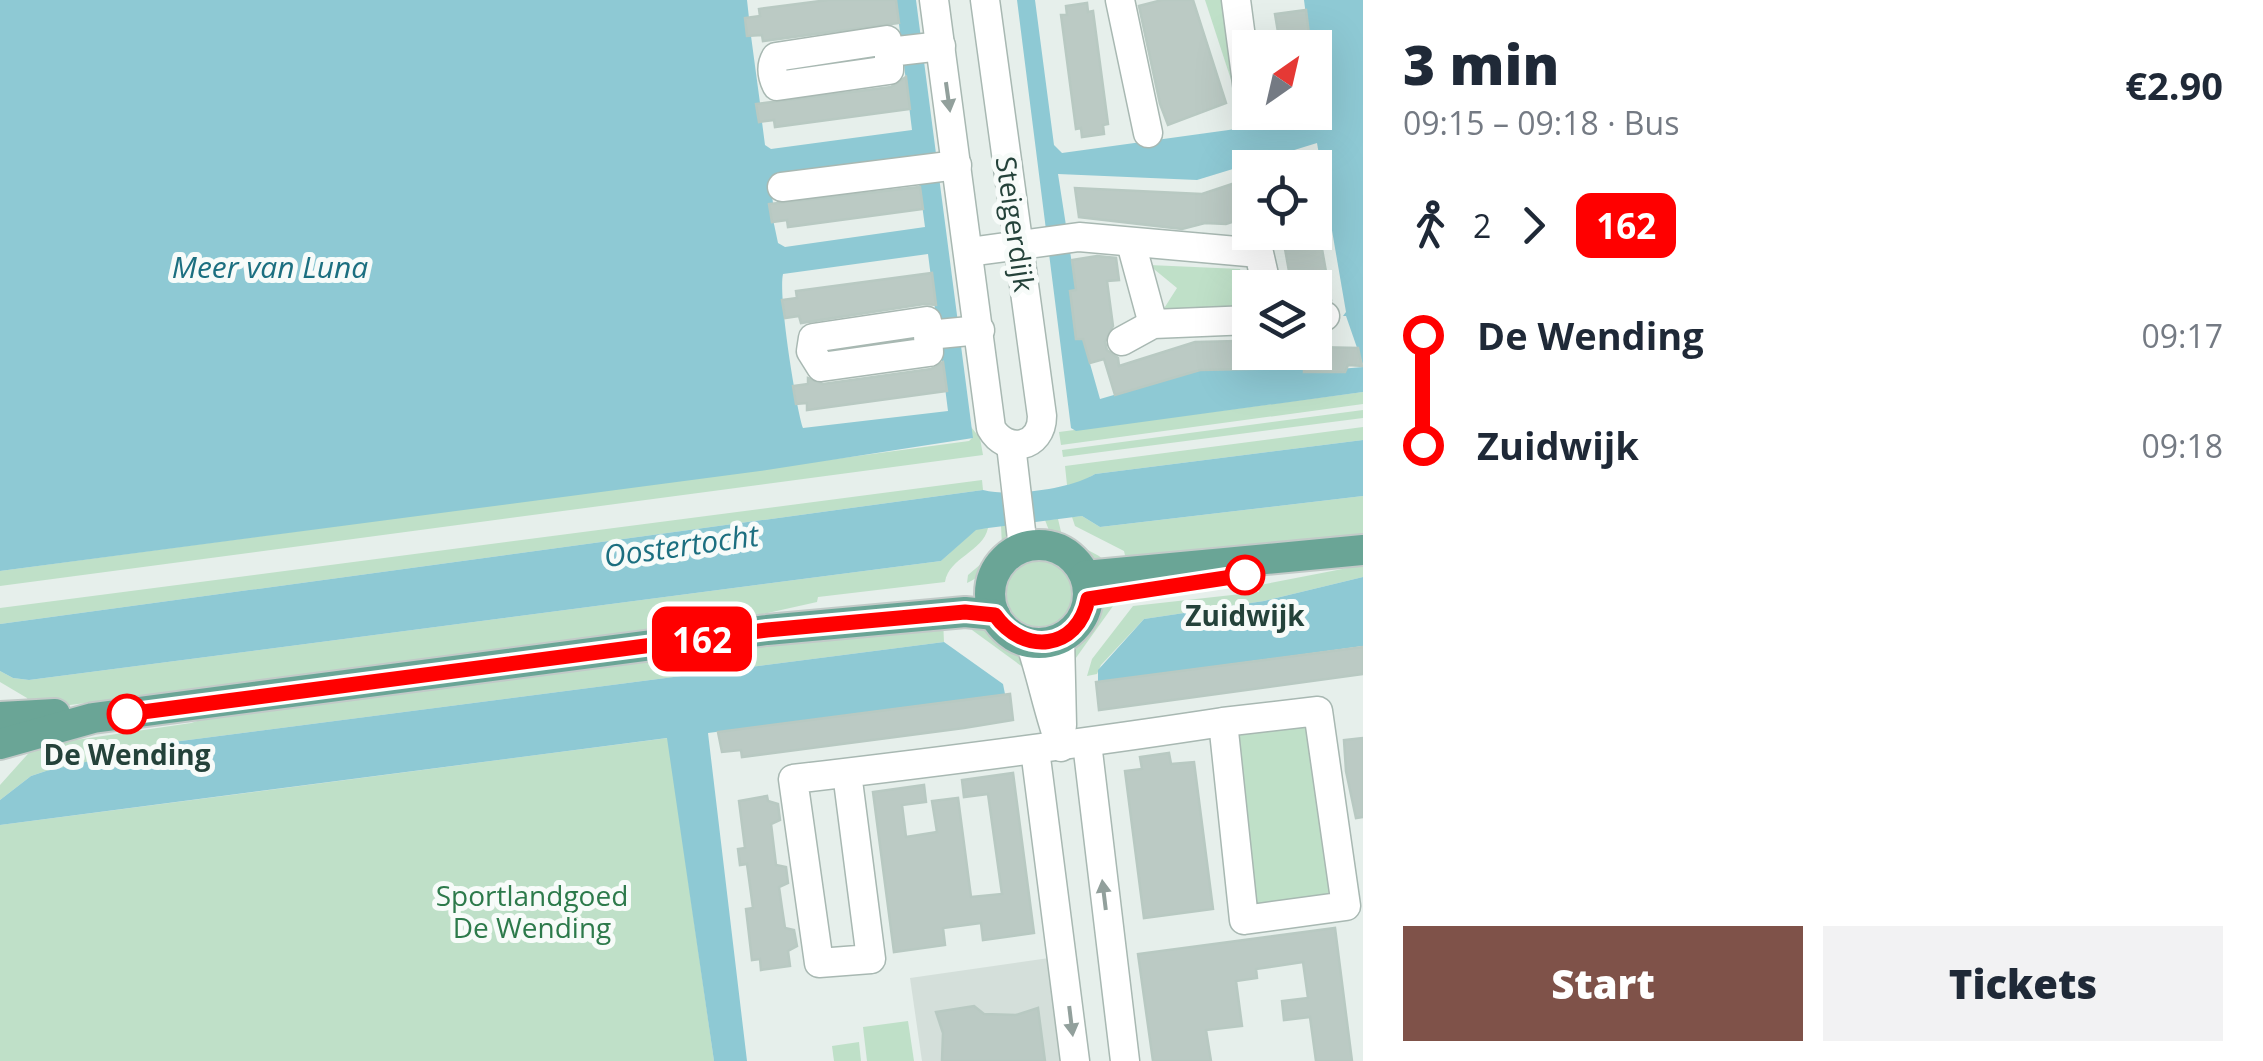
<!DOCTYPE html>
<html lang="en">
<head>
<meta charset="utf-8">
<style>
  :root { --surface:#fff; --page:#f2f2f3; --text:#1f2937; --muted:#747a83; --accent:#7f5249 }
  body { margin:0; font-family:"Open Sans",sans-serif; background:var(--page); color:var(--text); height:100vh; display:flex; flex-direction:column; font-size:38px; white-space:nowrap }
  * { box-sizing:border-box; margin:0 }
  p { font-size:32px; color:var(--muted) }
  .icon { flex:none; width:55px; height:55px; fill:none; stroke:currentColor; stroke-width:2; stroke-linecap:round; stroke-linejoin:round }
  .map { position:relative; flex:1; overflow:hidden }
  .drawer { display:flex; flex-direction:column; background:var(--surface); width:900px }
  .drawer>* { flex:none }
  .badge { padding:0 20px; border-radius:15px; font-size:35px; line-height:65px }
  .needle { width:65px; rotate:34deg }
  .tools { position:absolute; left:1232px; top:30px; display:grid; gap:20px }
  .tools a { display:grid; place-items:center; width:100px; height:100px; border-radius:0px; background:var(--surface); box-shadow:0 10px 40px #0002; font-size:50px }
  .map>.badge { position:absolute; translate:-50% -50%; box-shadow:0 0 0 5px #fff }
  .legs { display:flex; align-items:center; gap:15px; height:110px; padding:0 40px; font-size:32px }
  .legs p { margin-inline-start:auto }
  .overview { display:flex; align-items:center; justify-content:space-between; height:170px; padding:0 40px }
  h1 { font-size:55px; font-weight:800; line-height:75px }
  .primary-button { display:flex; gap:20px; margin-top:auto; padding:20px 40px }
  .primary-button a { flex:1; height:115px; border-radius:0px; background:var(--accent); color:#fff; font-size:40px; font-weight:800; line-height:115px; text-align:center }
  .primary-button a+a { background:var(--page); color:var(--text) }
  ul { padding:0 40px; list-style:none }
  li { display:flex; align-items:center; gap:35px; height:110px; font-size:38px }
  li i { display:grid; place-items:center; width:15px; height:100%; margin:0 12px; background:currentColor }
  li i::after { content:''; width:25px; height:25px; margin:-12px; border:8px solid; border-radius:50%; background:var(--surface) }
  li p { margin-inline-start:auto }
  li:first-child i { background:linear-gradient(#0000 50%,currentColor 0) }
  li:last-child i { background:linear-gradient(currentColor 50%,#0000 0) }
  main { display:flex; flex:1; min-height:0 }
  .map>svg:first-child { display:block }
</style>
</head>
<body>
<main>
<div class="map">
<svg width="1363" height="1061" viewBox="0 0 1363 1061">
  <rect width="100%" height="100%" fill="#e6efeb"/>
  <polygon fill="#d4dfda" points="1063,956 1075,1061 922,1061 910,978"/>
  <g fill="#bfe0c8">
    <polygon points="1205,0 1231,0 1236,95"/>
    <polygon points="1149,265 1240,269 1250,298 1250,310 1163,310 1177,288"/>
    <polygon points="1363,392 1363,404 1061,445 1059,432"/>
    <polygon points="1363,410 1363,418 1063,457 1062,450"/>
    <polygon points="971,427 980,438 983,455 0,586 0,571 969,441 972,438"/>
    <polygon points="1363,427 1363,440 1095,474 1080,483 1067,485 1065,466"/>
    <polygon points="982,480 983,490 0,624 0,608"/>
    <polygon points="1363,496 1363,538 1127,564 1124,551 1075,526 1072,517 1082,516 1100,527"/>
    <polygon points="1058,519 1062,536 1099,556 1107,563 1088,562 1080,556 1050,533 1045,520"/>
    <path d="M1014 524C1013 549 989 573 967 583L968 575 1002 546 1001 526Z"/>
    <path d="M988 528C983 552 949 557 945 582L818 597 817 602 718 624 30 710 27 698 0 682V671L13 678 29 680 941 561 976 529Z"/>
    <circle cx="1039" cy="595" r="35"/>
    <polygon points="1363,565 1363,577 1264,601 1144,619 1101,665 1097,674 1087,676 1092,659 1133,606 1259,592 1260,585"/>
    <polygon points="1103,604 1113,606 1073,662 1066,647"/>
    <polygon points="943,620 944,642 173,742 46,771 31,776 0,800 0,785 35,746 191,723 213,716"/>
    <path d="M970 620C992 626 1007 636 1024 652V668L972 630Z"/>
    <polygon points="1310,722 1334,901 1253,911 1230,732"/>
    <polygon points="668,738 714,1061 0,1061 0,825"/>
    <polygon points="908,1021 914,1061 867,1061 863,1027"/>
    <polygon points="859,1042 861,1061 834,1061 832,1046"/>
  </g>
  <g fill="#8ec9d4" fill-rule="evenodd">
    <path d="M0 0H747L749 18 745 19 747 36H751L760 103 756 104 759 122H762L765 145 771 149 912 130 896 0H916L973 438 760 471 0 571ZM911 156 916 160 925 227 785 247 778 243 770 205 773 203 770 182 774 175ZM928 254 948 411 803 428C796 407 778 296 783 274Z"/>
    <polygon points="1017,0 1035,0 1054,145 1062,153 1308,119 1316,109 1315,48 1310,47 1304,0 1363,0 1363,365 1346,316 1343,316 1346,312 1317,143 1197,180 1058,174 1076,290 1070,291 1076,339 1083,339 1100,399 1200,370 1303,368 1304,372 1363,367 1363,392 1076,431 1071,428"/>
    <path d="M1363 440V496L1100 527 1082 516 988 528 976 530 941 561 29 680 13 678 0 671V624L983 490C1012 497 1070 489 1095 474Z"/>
    <polygon points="1363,577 1363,646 1098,682 1098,670 1144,619 1264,601"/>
    <polygon points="944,642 1003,684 1005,694 708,733 747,1061 714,1061 667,738 0,825 0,800 31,776 46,771 173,742"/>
  </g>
  <g fill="#bbcac4" stroke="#b8c9c2" stroke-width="2.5">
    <polygon points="828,0 896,0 899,23 763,41 762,35 747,36 745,18 760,16 759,9"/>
    <polygon points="1162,0 1193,0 1226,103 1168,125 1160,104 1139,6"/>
    <polygon points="1087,3 1088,12 1093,11 1108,124 1103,125 1104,134 1082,137 1081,128 1076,129 1061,15 1067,15 1066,6"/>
    <polygon points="1306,10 1309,34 1279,38 1275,14"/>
    <polygon points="906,77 910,109 775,127 774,120 759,122 756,104 891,87"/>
    <polygon points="1250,178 1250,216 1226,224 1205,223 1182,229 1079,217 1075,188 1202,194"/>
    <polygon points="920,187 923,209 788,227 787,220 772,222 769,204"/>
    <polygon points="1282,232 1319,232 1331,300 1315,299 1315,288 1292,288"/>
    <polygon points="1097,256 1116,258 1119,280 1107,281 1113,326 1105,342 1107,350 1118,358 1119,366 1195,342 1237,341 1237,348 1250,348 1250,352 1315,352 1315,347 1358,348 1362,366 1348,365 1345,372 1304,372 1304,368 1200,370 1115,395 1104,359 1090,363 1083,339 1076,339 1070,291 1076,290 1072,260"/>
    <polygon points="932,273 936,305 924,304 801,323 799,316 785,318 782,300 797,298 796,291"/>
    <polygon points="943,362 947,391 807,410 807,403 796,404 793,386 808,384 808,378 823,384 931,369"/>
    <polygon points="1363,647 1363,674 1099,710 1096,682"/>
    <polygon points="1010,694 1013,720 964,728 742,757 741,750 722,752 718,732"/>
    <polygon points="1363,738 1363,817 1356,818 1346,771 1344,740"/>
    <polygon points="1169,753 1171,764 1194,762 1213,909 1144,918 1125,771 1142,769 1140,757"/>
    <polygon points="1013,773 1034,933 983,940 981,923 943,928 945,945 894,952 873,792 924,785 926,802 902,805 906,837 937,832 932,801 958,798 971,897 1002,894 988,794 964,797 962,780"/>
    <polygon points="767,796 768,801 778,804 780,820 771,824 776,865 786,867 788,883 779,887 782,908 785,928 794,930 797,946 788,951 790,966 761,970 760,959 752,960 746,909 753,908 747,864 740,865 738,849 745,848 739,801"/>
    <polygon points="1335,928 1352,1061 1316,1061 1310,1017 1284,1020 1282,1001 1308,998 1303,962 1256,969 1257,978 1236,981 1242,1026 1206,1030 1211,1061 1153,1061 1138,954"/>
    <polygon points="974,1006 984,1014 1016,1015 1038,1008 1045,1061 942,1061 943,1033 936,1012"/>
  </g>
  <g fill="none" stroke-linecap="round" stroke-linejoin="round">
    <defs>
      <g id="minor">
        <path d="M934 0 991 428C1006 455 1042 448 1042 416L985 0"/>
        <polyline points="1120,0 1148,133"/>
        <polyline points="1236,0 1250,106"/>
        <path d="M889 52V70L777 86C772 76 770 67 776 57L887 40 889 52 941 46"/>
        <polyline points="782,187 957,165"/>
        <polyline points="1131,243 1153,324"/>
        <polyline points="969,252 1079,237 1259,253 1267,288"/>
        <polyline points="1315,317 1325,316"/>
        <polyline points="928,335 929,352 821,367 811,351 813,338 927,321 928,335 980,330"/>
        <polyline points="1122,341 1153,324 1250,320"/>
        <polyline points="1011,445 1023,548"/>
        <polyline points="1060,638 1062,725"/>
        <path d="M1030 642C1042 677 1048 712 1061 747"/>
        <polyline points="1087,743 1125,1061"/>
        <polyline points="1035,750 1075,1061"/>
        <path d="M847 773 871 959 819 963 793 779C937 762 1080 744 1223 722L1244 920 1346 906 1318 711 1223 722"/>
      </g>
      <g id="major">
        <circle cx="1039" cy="594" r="49"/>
        <polyline points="1085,576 1363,550"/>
        <polyline points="0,717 55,714"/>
        <polyline points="0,744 93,718 767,630 965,612 995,615"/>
      </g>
    </defs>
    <use href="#minor" stroke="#a8b8b2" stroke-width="31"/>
    <use href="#major" stroke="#c2cac8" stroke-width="34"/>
    <use href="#minor" stroke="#fff" stroke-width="28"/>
    <use href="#major" stroke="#6aa596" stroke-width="30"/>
  </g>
  <defs><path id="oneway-solid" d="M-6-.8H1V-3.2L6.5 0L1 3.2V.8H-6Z" transform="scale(2.5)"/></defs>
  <g fill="#92a09c">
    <use href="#oneway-solid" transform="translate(948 97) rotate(82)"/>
    <use href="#oneway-solid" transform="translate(1104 895) rotate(-97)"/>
    <use href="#oneway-solid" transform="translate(1071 1021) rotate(83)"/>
  </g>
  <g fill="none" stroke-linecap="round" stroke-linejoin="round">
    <defs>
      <path id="line-1" d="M127 714 767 630 965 612 995 615C1023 655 1078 651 1088 599L1245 575"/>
    </defs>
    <use href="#line-1" stroke="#fff" stroke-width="22"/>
    <use href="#line-1" stroke="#f00" stroke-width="15"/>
  </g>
  <g fill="#fff" stroke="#f00" stroke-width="5">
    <circle cx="1245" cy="575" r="18"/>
    <circle cx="127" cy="714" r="18"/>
  </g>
  <g text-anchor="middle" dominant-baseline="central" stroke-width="10" stroke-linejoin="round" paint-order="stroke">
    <g font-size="28" fill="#24423a" stroke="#f7fbf9">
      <text transform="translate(1016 224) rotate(82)">Steigerdijk</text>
    </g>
    <g font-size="28" font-weight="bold" fill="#24423a" stroke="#f7fbf9">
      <text x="1245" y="615">Zuidwijk</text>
      <text x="127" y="754">De Wending</text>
    </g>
    <g font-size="28" fill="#2d7a4b" stroke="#f7fbf9">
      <text x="532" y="895">Sportlandgoed<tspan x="532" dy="32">De Wending</tspan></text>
    </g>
    <g font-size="30" font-style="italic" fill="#1c6f80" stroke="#f7fbf9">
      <text x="270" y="266">Meer van Luna</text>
      <text transform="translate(681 545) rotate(-8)">Oostertocht</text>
    </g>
  </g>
</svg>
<div class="tools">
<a><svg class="needle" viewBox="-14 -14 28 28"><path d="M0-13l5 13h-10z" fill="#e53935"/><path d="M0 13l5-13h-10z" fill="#747a83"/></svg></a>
<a><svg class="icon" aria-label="locate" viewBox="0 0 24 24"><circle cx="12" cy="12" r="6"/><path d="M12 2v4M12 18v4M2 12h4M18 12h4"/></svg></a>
<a><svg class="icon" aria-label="layers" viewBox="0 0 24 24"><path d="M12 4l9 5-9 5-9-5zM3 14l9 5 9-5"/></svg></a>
</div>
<b class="badge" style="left:702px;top:639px;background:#f00;color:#fff">162</b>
</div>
<section class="drawer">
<div class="overview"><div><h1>3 min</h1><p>09:15 – 09:18 · Bus</p></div><b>€2.90</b></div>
<div class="legs"><svg class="icon" aria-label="walk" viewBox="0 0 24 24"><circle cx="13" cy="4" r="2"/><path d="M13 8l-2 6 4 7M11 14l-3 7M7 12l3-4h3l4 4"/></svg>2<svg class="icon" aria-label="forward" viewBox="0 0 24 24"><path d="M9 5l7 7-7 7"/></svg><b class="badge" style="background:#f00;color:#fff">162</b></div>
<ul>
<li><i style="color:#f00"></i><b>De Wending</b><p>09:17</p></li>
<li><i style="color:#f00"></i><b>Zuidwijk</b><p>09:18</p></li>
</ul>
<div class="primary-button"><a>Start</a><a>Tickets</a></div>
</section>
</main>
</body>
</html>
